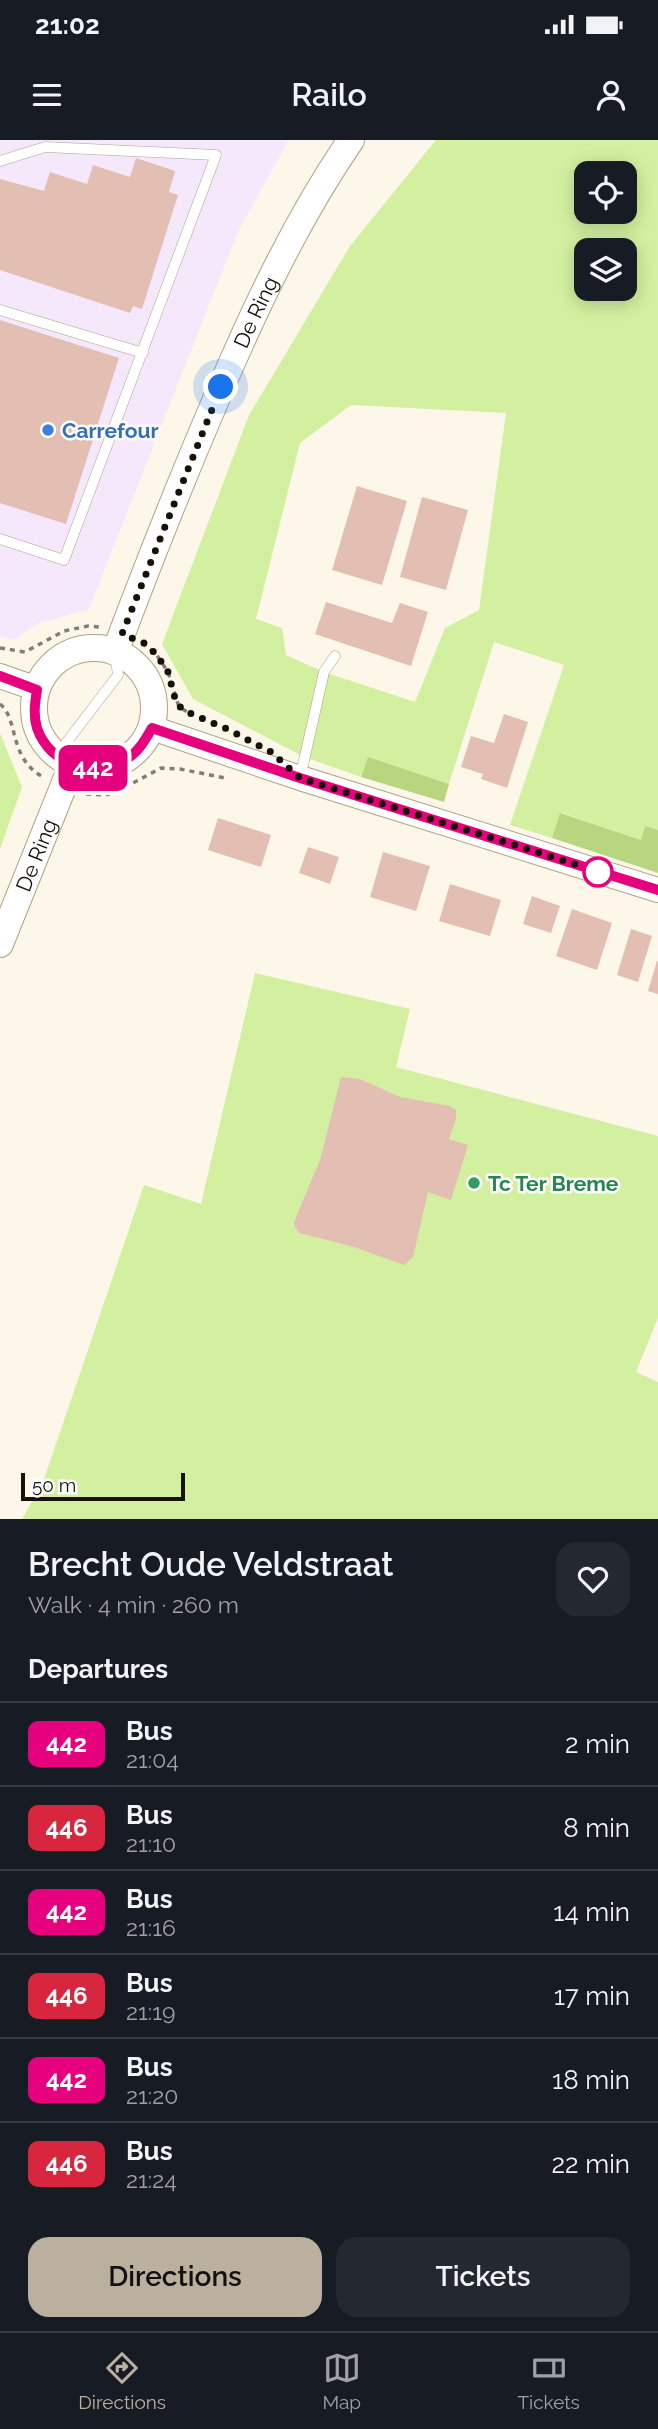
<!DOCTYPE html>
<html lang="en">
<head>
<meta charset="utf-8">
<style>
  :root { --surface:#171b24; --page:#242831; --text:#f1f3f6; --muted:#9ea1a6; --line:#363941; --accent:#bab09d }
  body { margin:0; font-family:Raleway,sans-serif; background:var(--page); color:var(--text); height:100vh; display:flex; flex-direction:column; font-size:26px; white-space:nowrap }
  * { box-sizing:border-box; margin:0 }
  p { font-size:23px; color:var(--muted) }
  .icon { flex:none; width:38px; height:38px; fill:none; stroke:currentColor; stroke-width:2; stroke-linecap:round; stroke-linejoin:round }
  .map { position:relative; height:1379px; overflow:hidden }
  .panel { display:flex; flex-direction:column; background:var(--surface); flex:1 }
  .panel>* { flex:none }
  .badge { padding:0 14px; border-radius:10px; font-size:24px; line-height:46px }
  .fabs { position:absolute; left:574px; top:21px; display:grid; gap:14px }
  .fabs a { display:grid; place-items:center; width:63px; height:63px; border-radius:14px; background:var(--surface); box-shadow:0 4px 18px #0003; font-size:35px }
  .scale { position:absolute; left:21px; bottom:18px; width:164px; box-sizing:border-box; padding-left:7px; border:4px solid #171107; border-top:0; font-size:19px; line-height:24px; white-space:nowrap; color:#171107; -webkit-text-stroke:5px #fff; paint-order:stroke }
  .you { position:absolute; width:35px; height:35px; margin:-18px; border:5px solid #fff; border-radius:50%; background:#1a73e8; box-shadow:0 0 0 10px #1a73e833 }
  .map>.badge { position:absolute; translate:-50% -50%; box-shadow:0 0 0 4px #fff }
  h2 { padding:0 28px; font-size:26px; line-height:63px }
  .round { display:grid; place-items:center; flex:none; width:74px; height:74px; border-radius:21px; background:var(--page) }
  .headline { display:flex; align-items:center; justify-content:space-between; height:119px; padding:0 28px }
  h1 { font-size:33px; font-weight:600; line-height:52px }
  .primary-button { display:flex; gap:14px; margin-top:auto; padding:14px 28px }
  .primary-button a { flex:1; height:80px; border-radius:21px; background:var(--accent); color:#111; font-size:28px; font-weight:600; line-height:80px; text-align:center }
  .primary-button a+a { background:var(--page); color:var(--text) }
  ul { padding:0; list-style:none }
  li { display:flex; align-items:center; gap:21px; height:84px; padding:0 28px; border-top:2px solid var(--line) }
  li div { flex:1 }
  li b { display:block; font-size:26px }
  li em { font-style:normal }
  li .badge { min-width:77px; font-weight:700; text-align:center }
  .status { display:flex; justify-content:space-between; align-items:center; height:49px; padding:0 35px; background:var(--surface); direction:ltr }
  .status svg { height:19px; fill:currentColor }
  header { display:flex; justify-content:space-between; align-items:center; height:91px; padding:0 28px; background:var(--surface); font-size:32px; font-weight:600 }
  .tab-bar { display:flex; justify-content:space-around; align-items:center; height:98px; border-top:2px solid var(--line); background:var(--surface); font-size:19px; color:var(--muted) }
  .tab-bar a { display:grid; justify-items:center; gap:4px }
  .tab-bar .selected { color:var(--accent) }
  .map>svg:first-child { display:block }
</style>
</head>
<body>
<div class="status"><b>21:02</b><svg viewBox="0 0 49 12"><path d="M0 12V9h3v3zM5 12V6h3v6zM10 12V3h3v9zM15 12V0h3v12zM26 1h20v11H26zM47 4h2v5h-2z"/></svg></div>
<header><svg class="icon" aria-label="menu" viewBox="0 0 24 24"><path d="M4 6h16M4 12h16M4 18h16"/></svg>Railo<svg class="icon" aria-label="person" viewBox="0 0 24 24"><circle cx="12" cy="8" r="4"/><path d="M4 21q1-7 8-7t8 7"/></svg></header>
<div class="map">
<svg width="658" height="1379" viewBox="0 0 658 1379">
  <rect width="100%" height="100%" fill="#fdf7ea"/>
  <polygon fill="#f6e8fb" points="0,0 289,0 238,92 89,469 37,484 14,500 0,496"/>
  <g fill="#d3f0a0" fill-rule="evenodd">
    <path d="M436 0H658V690L645 686 641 700 561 673 552 698 510 685 564 525 494 502 449 644 368 618 361 637 304 617 193 559 162 504 249 275 350 106ZM586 33H625V72H586ZM586 110H625V149H586ZM351 265 506 273 479 470 445 488 415 562 324 532 286 515 282 488 256 479 300 303Z"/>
    <polygon points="0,593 22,647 0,709"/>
    <polygon points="255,833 410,869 396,927 658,996 658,1178 636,1232 658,1242 658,1379 22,1379 43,1342 144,1045 201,1064"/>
  </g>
  <g fill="#b8d67f">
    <polygon points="368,617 449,644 444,662 361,637"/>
    <polygon points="560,673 641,700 645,686 658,690 658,733 552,698"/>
  </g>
  <g fill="#e2beb3">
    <polygon points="136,18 175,31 169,52 178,55 142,169 133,166 130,173 0,130 0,39 44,51 50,32 87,44 93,25 130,37"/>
    <polygon points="0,180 119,218 66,384 0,363"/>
    <polygon points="357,346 407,361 382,445 332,430"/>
    <polygon points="422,357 468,370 446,450 400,437"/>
    <polygon points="326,462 392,483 400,463 428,472 411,526 315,494"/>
    <polygon points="504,574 528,582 507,648 481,639 483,634 461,627 471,596 494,603"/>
    <polygon points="218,678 271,695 261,727 208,710"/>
    <polygon points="308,707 339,717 330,744 299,733"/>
    <polygon points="383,712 430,726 416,771 370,757"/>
    <polygon points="450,744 501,760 490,796 439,781"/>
    <polygon points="532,756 560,766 551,793 523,784"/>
    <polygon points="572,769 612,783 597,830 556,816"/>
    <polygon points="631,789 652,796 638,842 617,835"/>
    <polygon points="657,821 658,821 658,854 648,851"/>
    <polygon points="341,937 360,939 400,957 450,966 456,970 456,979 449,999 468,1005 451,1060 428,1052 413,1117 404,1125 354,1107 299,1093 295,1087 294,1082 320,1020"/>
  </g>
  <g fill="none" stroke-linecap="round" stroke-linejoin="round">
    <defs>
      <g id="service">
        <polyline points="0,21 45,7 216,15 64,420 0,399"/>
        <polyline points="0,170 143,213"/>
        <polyline points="72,625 66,603 118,535 115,512"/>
        <polyline points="300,638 324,532 335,516"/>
      </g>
      <g id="tertiary">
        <polyline points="0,536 37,549"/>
        <polyline points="152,588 300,638 658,750"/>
      </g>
      <g id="secondary">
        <circle cx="94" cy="568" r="60"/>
        <path id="s1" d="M115 512C148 424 183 336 220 250 257 164 298 77 351 0"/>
        <path id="s2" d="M0 804 72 625"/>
      </g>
    </defs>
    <use href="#service" stroke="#b1a184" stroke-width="11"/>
    <use href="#tertiary" stroke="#b1a184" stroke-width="26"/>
    <use href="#secondary" stroke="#b1a184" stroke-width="28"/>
    <g stroke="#837d72" stroke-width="3.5" stroke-dasharray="5 5" stroke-linecap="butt">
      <polyline points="142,503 156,514 168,532 179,567 193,575"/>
      <polyline points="0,508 25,512 64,491 88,486 99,487"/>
      <path d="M0 564C19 579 8 618 43 637"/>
      <polyline points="86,654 105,655 118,651 161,628 180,629 225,638"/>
    </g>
    <use href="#service" stroke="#fff" stroke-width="10"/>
    <use href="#tertiary" stroke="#fff" stroke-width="24"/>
    <use href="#secondary" stroke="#fff" stroke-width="26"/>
  </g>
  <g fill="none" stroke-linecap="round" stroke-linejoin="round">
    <defs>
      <path id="line" d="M0 536 37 550C35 562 33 575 37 588 50 626 95 638 128 618 139 611 145 600 152 588L300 638 658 750"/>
    </defs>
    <use href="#line" stroke="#fff" stroke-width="16"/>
    <use href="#line" stroke="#e6007e" stroke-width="10"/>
    <polyline stroke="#171107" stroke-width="7" stroke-dasharray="0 12.6" points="221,247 122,494 144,503 156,514 168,532 176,562 183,570 227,589 271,612 300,638 607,734 598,732"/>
  </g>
  <circle fill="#3f7fe0" stroke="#fff" stroke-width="2.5" cx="48" cy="290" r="7"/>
  <circle fill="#fff" stroke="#e6007e" stroke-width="3.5" cx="598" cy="732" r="14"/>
  <circle fill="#2e9e5b" stroke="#fff" stroke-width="2.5" cx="474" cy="1043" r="7"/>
  <g text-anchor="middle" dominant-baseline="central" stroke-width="5" stroke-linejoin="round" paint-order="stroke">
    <g font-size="21" fill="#171107" stroke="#fff">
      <text stroke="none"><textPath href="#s1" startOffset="368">De Ring</textPath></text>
      <text stroke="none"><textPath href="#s2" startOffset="96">De Ring</textPath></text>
    </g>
    <g font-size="21" font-weight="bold" fill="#366cbe" stroke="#fff" text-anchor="start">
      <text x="62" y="290">Carrefour</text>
    </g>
    <g font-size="21" font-weight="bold" fill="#27864d" stroke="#fff" text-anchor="start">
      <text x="488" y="1043">Tc Ter Breme</text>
    </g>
  </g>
</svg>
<div class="fabs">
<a><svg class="icon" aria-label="locate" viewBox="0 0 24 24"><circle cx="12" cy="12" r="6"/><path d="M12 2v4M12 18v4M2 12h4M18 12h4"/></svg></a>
<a><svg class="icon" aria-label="layers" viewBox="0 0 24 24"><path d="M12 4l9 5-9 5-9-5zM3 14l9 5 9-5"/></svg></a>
</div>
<div class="scale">50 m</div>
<div class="you" style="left:221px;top:247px"></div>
<b class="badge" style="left:93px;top:628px;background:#e6007e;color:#fff">442</b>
</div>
<section class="panel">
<div class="headline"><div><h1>Brecht Oude Veldstraat</h1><p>Walk · 4 min · 260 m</p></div><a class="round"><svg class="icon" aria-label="heart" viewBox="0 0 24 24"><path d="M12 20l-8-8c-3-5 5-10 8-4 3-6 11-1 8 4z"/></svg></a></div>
<h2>Departures</h2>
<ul>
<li><span class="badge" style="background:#e6007e;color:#fff">442</span><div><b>Bus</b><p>21:04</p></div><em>2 min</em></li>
<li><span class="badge" style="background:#d7263d;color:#fff">446</span><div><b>Bus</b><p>21:10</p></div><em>8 min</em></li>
<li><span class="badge" style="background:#e6007e;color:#fff">442</span><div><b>Bus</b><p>21:16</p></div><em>14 min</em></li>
<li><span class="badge" style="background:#d7263d;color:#fff">446</span><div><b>Bus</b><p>21:19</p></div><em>17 min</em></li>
<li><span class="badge" style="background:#e6007e;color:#fff">442</span><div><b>Bus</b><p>21:20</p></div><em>18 min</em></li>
<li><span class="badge" style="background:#d7263d;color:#fff">446</span><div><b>Bus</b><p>21:24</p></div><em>22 min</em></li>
</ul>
<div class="primary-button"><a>Directions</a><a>Tickets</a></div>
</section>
<nav class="tab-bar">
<a class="selected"><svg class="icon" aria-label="directions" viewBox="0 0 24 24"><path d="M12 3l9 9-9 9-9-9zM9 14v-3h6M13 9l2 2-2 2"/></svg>Directions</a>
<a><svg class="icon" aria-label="map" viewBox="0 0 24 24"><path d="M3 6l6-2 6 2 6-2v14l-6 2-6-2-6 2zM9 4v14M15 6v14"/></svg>Map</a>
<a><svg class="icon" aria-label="tickets" viewBox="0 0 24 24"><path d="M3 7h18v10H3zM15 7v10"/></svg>Tickets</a>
</nav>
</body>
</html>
